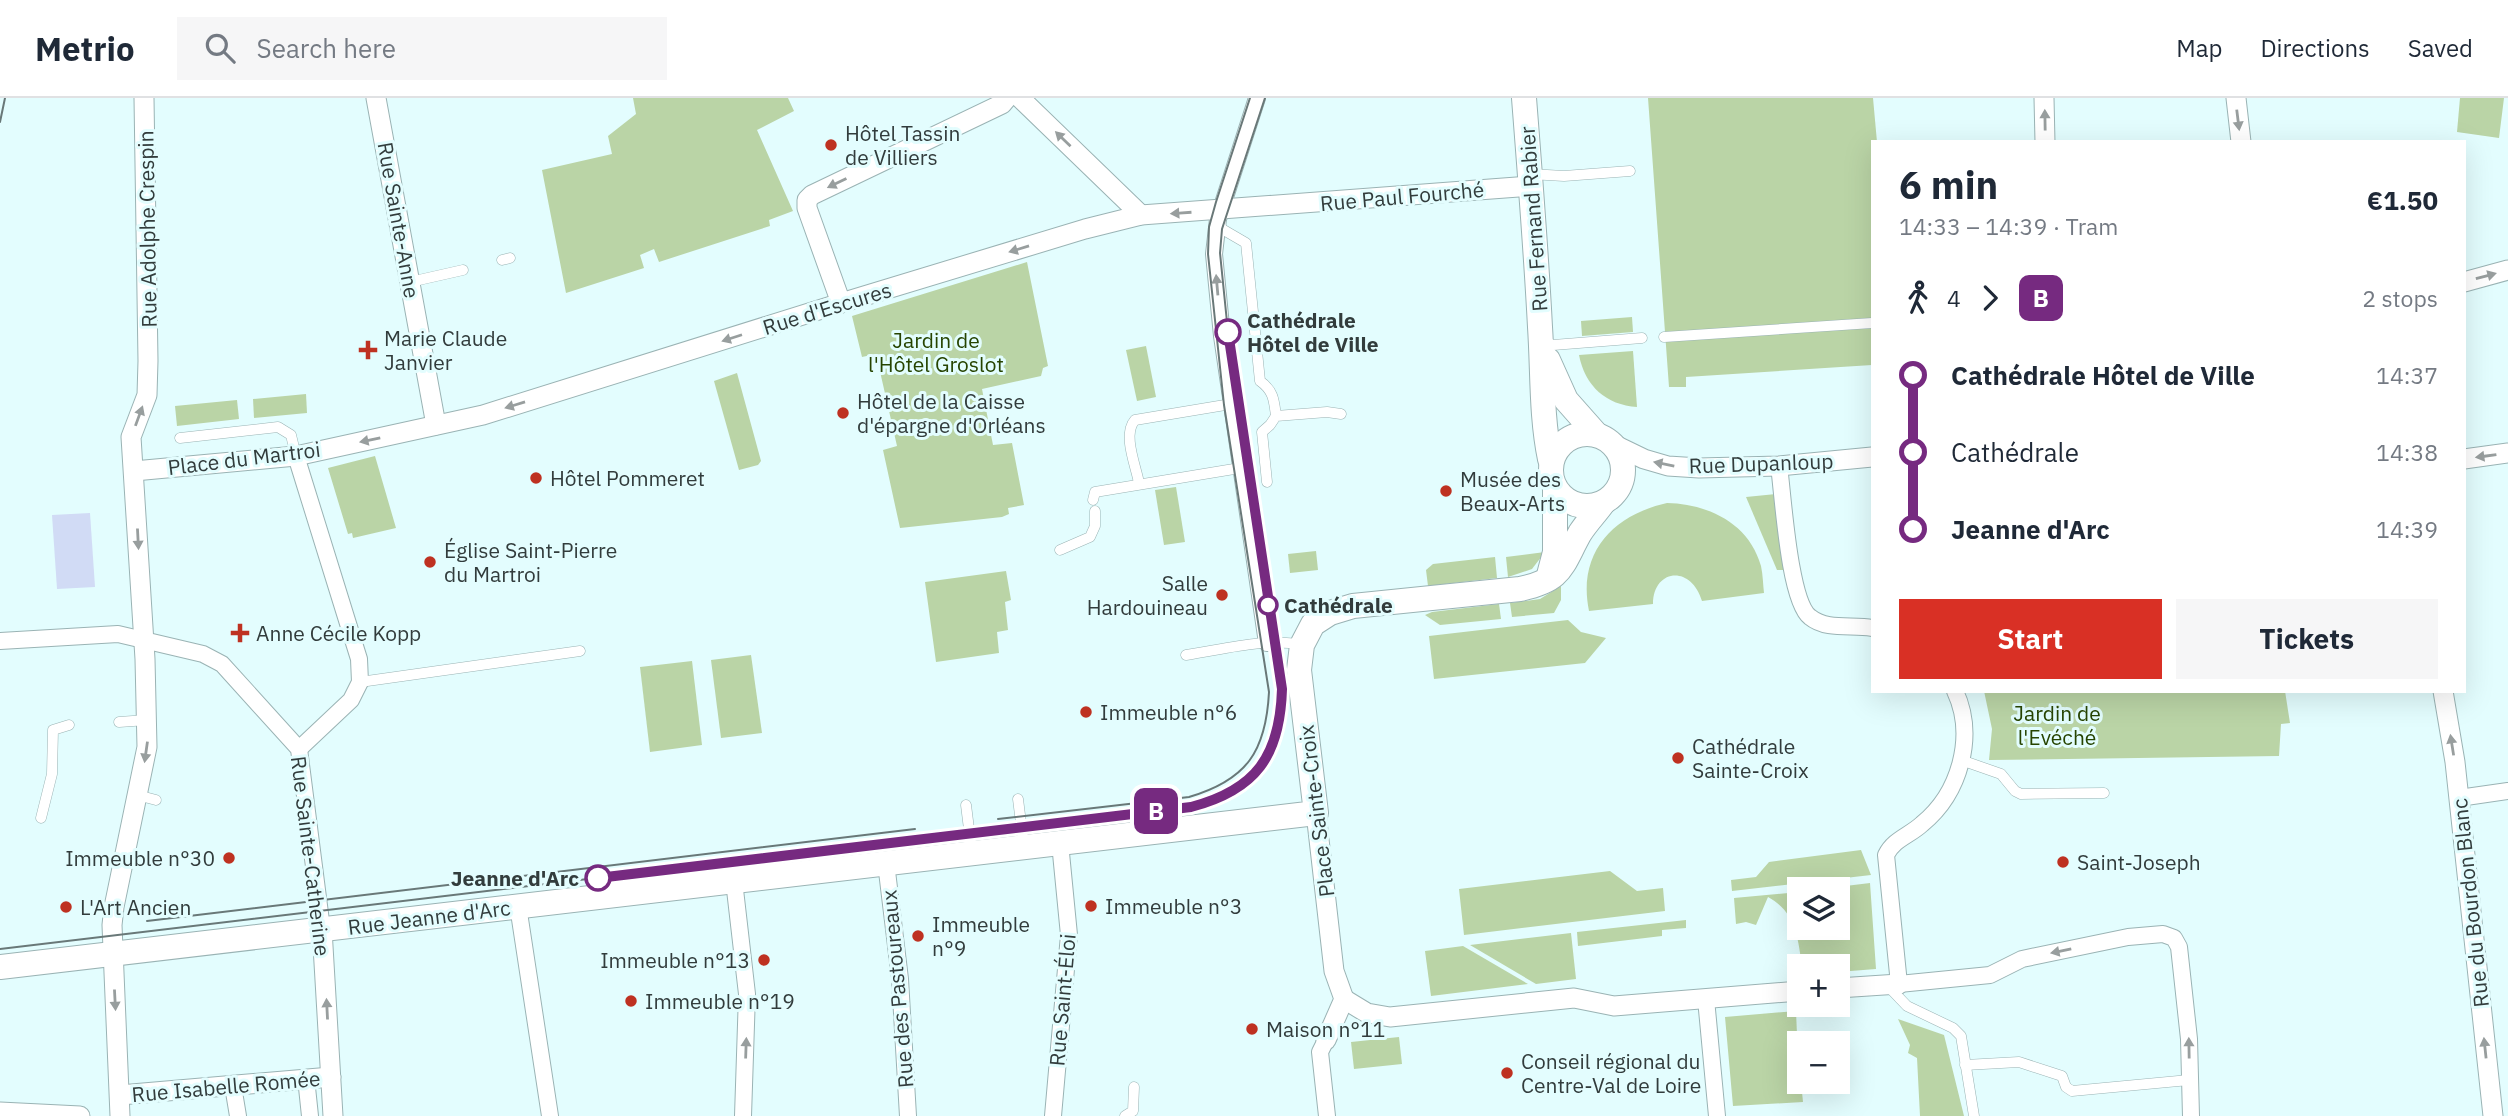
<!DOCTYPE html>
<html lang="en">
<head>
<meta charset="utf-8">
<style>
  :root { --surface:#fff; --page:#f6f6f7; --text:#1f2937; --muted:#747a83; --line:#e0e1e3; --accent:#d93025 }
  body { margin:0; font-family:"IBM Plex Sans",sans-serif; background:var(--page); color:var(--text); height:100vh; display:flex; flex-direction:column; font-size:26px; white-space:nowrap }
  * { box-sizing:border-box; margin:0 }
  p { font-size:23px; color:var(--muted) }
  .icon { flex:none; width:38px; height:38px; fill:none; stroke:currentColor; stroke-width:2; stroke-linecap:round; stroke-linejoin:round }
  .map { position:relative; flex:1; overflow:hidden }
  .side { position:absolute; left:1871px; top:42px; width:595px; height:553px; display:flex; flex-direction:column; background:var(--surface); border-radius:0px; box-shadow:0 7px 28px #0002 }
  .side>* { flex:none }
  .badge { padding:0 14px; border-radius:10px; font-size:24px; line-height:46px }
  .tools { position:absolute; left:1787px; top:779px; display:grid; gap:14px }
  .tools a { display:grid; place-items:center; width:63px; height:63px; border-radius:0px; background:var(--surface); box-shadow:0 7px 28px #0002; font-size:35px }
  .map>.badge { position:absolute; translate:-50% -50%; box-shadow:0 0 0 4px #fff }
  .legs { display:flex; align-items:center; gap:10px; height:77px; padding:0 28px; font-size:23px }
  .legs p { margin-inline-start:auto }
  .overview { display:flex; align-items:center; justify-content:space-between; height:119px; padding:0 28px }
  h1 { font-size:38px; font-weight:700; line-height:52px }
  .button { display:flex; gap:14px; margin-top:auto; padding:14px 28px }
  .button a { flex:1; height:80px; border-radius:0px; background:var(--accent); color:#fff; font-size:28px; font-weight:700; line-height:80px; text-align:center }
  .button a+a { background:var(--page); color:var(--text) }
  ul { padding:0 28px; list-style:none }
  li { display:flex; align-items:center; gap:24px; height:77px; font-size:26px }
  li i { display:grid; place-items:center; width:10px; height:100%; margin:0 9px; background:currentColor }
  li i::after { content:''; width:18px; height:18px; margin:-9px; border:5px solid; border-radius:50%; background:var(--surface) }
  li p { margin-inline-start:auto }
  li:first-child i { background:linear-gradient(#0000 50%,currentColor 0) }
  li:last-child i { background:linear-gradient(currentColor 50%,#0000 0) }
  header { display:flex; align-items:center; gap:42px; box-sizing:border-box; height:98px; padding:0 35px; background:var(--surface); border-bottom:2px solid var(--line) }
  header strong { font-size:33px }
  nav { display:flex; gap:38px; margin-inline-start:auto; font-size:24px }
  .search { width:490px; height:63px; background:var(--page); display:flex; align-items:center; gap:18px; box-sizing:border-box; padding:0 24px; border-radius:0px; color:var(--muted); font-size:26px }
  .map>svg:first-child { display:block }
</style>
</head>
<body>
<header>
<strong>Metrio</strong>
<div class="search"><svg class="icon" aria-label="search" viewBox="0 0 24 24"><circle cx="10" cy="10" r="6"/><path d="M15 15l6 6"/></svg>Search here</div>
<nav><a>Map</a><a>Directions</a><a>Saved</a></nav>
</header>
<div class="map">
<svg width="2508" height="1018" viewBox="0 0 2508 1018">
  <rect width="100%" height="100%" fill="#e3fdfe"/>
  <g fill="#bad4a6">
    <polygon points="633,0 788,0 794,13 757,32 793,113 769,122 770,128 659,164 654,151 640,157 644,170 566,195 542,72 612,56 608,38 636,16"/>
    <polygon points="1648,0 1873,0 1877,44 1872,44 1872,267 1686,279 1686,289 1669,289"/>
    <polygon points="2460,0 2504,0 2499,40 2457,34"/>
    <polygon points="1027,164 1048,268 1043,270 1041,278 982,291 993,347 1012,345 1024,407 1008,410 1009,416 1002,419 900,430 883,352 897,348 876,256 862,259 852,218"/>
    <polygon points="1632,219 1633,234 1582,238 1581,223"/>
    <polygon points="1146,248 1156,299 1137,303 1126,252"/>
    <path d="M1633 253 1637 309C1606 307 1585 288 1579 257Z"/>
    <polygon points="737,275 761,363 758,367 739,372 714,283"/>
    <polygon points="306,296 307,315 254,320 253,301"/>
    <polygon points="237,302 239,321 177,328 175,308"/>
    <polygon points="375,358 396,430 353,440 352,435 348,436 328,370"/>
    <polygon points="1176,389 1185,444 1164,447 1155,392"/>
    <polygon points="1776,396 1784,472 1777,472 1746,399"/>
    <path d="M1667 405C1708 406 1749 425 1761 468 1763 477 1763 487 1764 495L1702 503C1691 466 1653 471 1653 506L1589 513C1577 455 1613 417 1667 405Z"/>
    <polygon points="1316,453 1318,472 1290,475 1288,456"/>
    <polygon points="1545,454 1532,471 1508,479 1506,459"/>
    <polygon points="1495,459 1497,480 1428,488 1426,472 1433,466"/>
    <polygon points="1006,473 1011,502 1005,504 1008,532 997,534 999,555 936,564 925,484"/>
    <polygon points="1561,488 1561,502 1554,515 1512,519 1510,505 1540,501"/>
    <polygon points="1499,506 1501,521 1440,527 1425,517 1432,514"/>
    <polygon points="1568,522 1581,534 1606,540 1585,565 1434,581 1429,538"/>
    <polygon points="751,557 762,635 721,640 711,562"/>
    <polygon points="692,563 702,647 650,654 640,569"/>
    <polygon points="1984,593 2285,593 2290,625 2281,626 2279,658 1989,662 1992,631"/>
    <polygon points="1861,752 1871,777 1732,793 1731,782 1756,779 1769,764"/>
    <polygon points="1610,773 1637,793 1663,790 1665,813 1464,837 1459,791"/>
    <path d="M1870 785 1876 871 1838 874V868H1802C1798 840 1796 814 1768 799L1756 827 1746 824 1736 826 1734 800 1799 794V830H1838V791H1821Z"/>
    <polygon points="1686,822 1686,830 1662,832 1662,838 1578,848 1577,834"/>
    <polygon points="1571,835 1576,881 1536,886 1470,847"/>
    <polygon points="1463,848 1528,886 1431,898 1425,853"/>
    <polygon points="1796,913 1799,984 1801,984 1803,1004 1733,1008 1725,919"/>
    <polygon points="1898,921 1944,937 1964,1018 1920,1018 1917,960 1908,955 1910,947"/>
    <polygon points="1399,939 1402,966 1354,971 1351,944"/>
  </g>
  <polygon fill="#d1dbf5" points="90,415 95,489 57,491 52,417"/>
  <g fill="none" stroke-linecap="round" stroke-linejoin="round">
    <defs>
      <g id="service">
        <polyline points="1530,76 1564,78 1630,73"/>
        <path d="M1218 122 1222 131 1246 145 1260 283C1274 293 1274 303 1276 318"/>
        <polyline points="502,162 510,160"/>
        <polyline points="410,184 463,172"/>
        <polyline points="1664,239 1872,225"/>
        <polyline points="1542,242 1553,247 1642,240"/>
        <polyline points="180,340 278,329 291,337 296,358"/>
        <polyline points="1267,384 1262,334 1270,327 1276,318 1327,314 1341,316"/>
        <path d="M1139 385C1136 368 1122 336 1135 322L1231 306"/>
        <polyline points="1093,402 1095,394 1240,370"/>
        <polyline points="1060,452 1090,439 1095,428 1095,413"/>
        <path d="M1186 557C1221 552 1267 539 1301 547"/>
        <polyline points="360,584 580,553"/>
        <polyline points="119,624 147,622"/>
        <polyline points="1961,662 2001,676 2015,693 2021,696 2104,695"/>
        <polyline points="137,697 156,702"/>
        <polyline points="1018,701 1024,749"/>
        <polyline points="966,707 972,755"/>
        <polyline points="41,720 52,676 53,632 69,627"/>
        <polyline points="1887,887 1907,908 1953,930 1961,938 1974,1018"/>
        <polyline points="1965,967 2019,964 2062,978 2066,989 2072,993 2189,982"/>
        <polyline points="1125,1018 1133,1013 1134,989"/>
      </g>
      <g id="pedestrian">
        <polyline points="1257,0 1218,121 1214,156 1222,238 1267,545"/>
        <polyline points="296,358 359,561 360,584 351,602 299,651"/>
        <path d="M1779 368C1783 397 1789 503 1810 519 1827 533 1853 526 1872 530"/>
        <polyline points="0,543 118,536 203,556 222,566 299,651 322,831"/>
        <path d="M1955 593C1976 638 1960 695 1922 726 1909 738 1894 741 1886 757L1899 886 1990 877 2022 861 2128 839 2163 836 2174 840 2179 849 2189 941 2191 1018"/>
        <polyline points="2459,700 2508,693"/>
        <polyline points="886,765 900,881 908,1018"/>
        <polyline points="734,783 747,896 743,1018"/>
        <polyline points="518,808 550,1018"/>
        <polyline points="1706,901 1717,1018"/>
        <polyline points="1326,942 1320,954 1327,1018"/>
        <polyline points="306,980 310,1018"/>
        <polyline points="233,988 238,1018"/>
        <polyline points="1053,1018 1069,837 1060,745"/>
      </g>
      <g id="minor">
        <polyline points="376,0 436,327"/>
        <polyline points="1020,0 1141,117"/>
        <polyline points="2044,0 2045,44"/>
        <polyline points="2236,0 2241,44"/>
        <polyline points="2464,184 2508,172"/>
        <polyline points="841,205 807,110 807,102 812,97 1002,6 1007,0"/>
        <polyline points="1613,346 1644,361 1668,368 1699,370 1779,368 1872,359"/>
        <polyline points="2464,361 2508,355"/>
        <polyline points="134,373 296,358 483,317 841,205 1085,131 1141,117 1531,88"/>
        <polyline points="2443,593 2455,664 2493,1018"/>
        <polyline points="1316,715 1334,873 1344,901 1326,942"/>
        <polyline points="322,831 333,1018"/>
        <polyline points="1838,890 1899,886"/>
        <polyline points="1344,901 1367,915 1390,919 1574,900 1614,908 1799,893"/>
        <polyline points="120,997 331,979"/>
        <polyline points="0,1014 80,1018"/>
        <polyline points="120,1018 112,827 114,809 147,649 145,561 131,339 147,297 148,263 144,0"/>
      </g>
      <g id="tertiary">
        <path d="M1524 0C1530 76 1536 152 1540 229 1543 273 1541 318 1550 361"/>
        <polyline points="1548,262 1566,302 1597,337"/>
        <circle cx="1587" cy="372" r="36"/>
        <polyline points="1549,477 1555,454 1555,391"/>
        <path d="M0 869 1316 715 1299 572 1302 547 1313 526 1330 515 1353 508 1520 491C1563 482 1561 469 1580 435 1587 424 1596 415 1603 405"/>
      </g>
    </defs>
    <use href="#service" stroke="#9ab3b4" stroke-width="11"/>
    <use href="#pedestrian" stroke="#9ab3b4" stroke-width="18"/>
    <use href="#minor" stroke="#9ab3b4" stroke-width="21"/>
    <use href="#tertiary" stroke="#9ab3b4" stroke-width="26"/>
    <use href="#service" stroke="#fff" stroke-width="10"/>
    <use href="#pedestrian" stroke="#fff" stroke-width="16"/>
    <use href="#minor" stroke="#fff" stroke-width="19"/>
    <use href="#tertiary" stroke="#fff" stroke-width="24"/>
    <g stroke="#697878" stroke-width="2">
      <polyline points="0,24 5,0"/>
      <path d="M998 721 1189 699C1247 682 1266 653 1269 594L1224 307 1208 156 1209 129 1216 104 1250 0"/>
      <polyline points="147,823 915,731"/>
      <polyline points="0,851 1191,709 1217,703 1240,690 1259,671 1273,647 1281,621 1282,591 1256,431 1228,234 1220,155 1222,131 1265,0"/>
    </g>
  </g>
  <defs><path id="oneway-solid" d="M-6-.8H1V-3.2L6.5 0L1 3.2V.8H-6Z" transform="scale(1.75)"/></defs>
  <g fill="#989e9e">
    <use href="#oneway-solid" transform="translate(2045 22) rotate(-91)"/>
    <use href="#oneway-solid" transform="translate(2238 22) rotate(83)"/>
    <use href="#oneway-solid" transform="translate(1063 41) rotate(-136)"/>
    <use href="#oneway-solid" transform="translate(837 85) rotate(154)"/>
    <use href="#oneway-solid" transform="translate(1181 115) rotate(176)"/>
    <use href="#oneway-solid" transform="translate(1019 151) rotate(163)"/>
    <use href="#oneway-solid" transform="translate(2486 178) rotate(-15)"/>
    <use href="#oneway-solid" transform="translate(1217 187) rotate(-95)"/>
    <use href="#oneway-solid" transform="translate(732 240) rotate(162)"/>
    <use href="#oneway-solid" transform="translate(515 307) rotate(163)"/>
    <use href="#oneway-solid" transform="translate(139 318) rotate(-70)"/>
    <use href="#oneway-solid" transform="translate(370 342) rotate(168)"/>
    <use href="#oneway-solid" transform="translate(2486 358) rotate(172)"/>
    <use href="#oneway-solid" transform="translate(1664 366) rotate(-169)"/>
    <use href="#oneway-solid" transform="translate(138 441) rotate(87)"/>
    <use href="#oneway-solid" transform="translate(2452 647) rotate(-99)"/>
    <use href="#oneway-solid" transform="translate(146 654) rotate(98)"/>
    <use href="#oneway-solid" transform="translate(2061 853) rotate(168)"/>
    <use href="#oneway-solid" transform="translate(115 902) rotate(87)"/>
    <use href="#oneway-solid" transform="translate(327 911) rotate(-93)"/>
    <use href="#oneway-solid" transform="translate(746 950) rotate(-88)"/>
    <use href="#oneway-solid" transform="translate(2189 950) rotate(-91)"/>
    <use href="#oneway-solid" transform="translate(2485 950) rotate(-96)"/>
  </g>
  <g fill="none" stroke-linecap="round" stroke-linejoin="round">
    <defs>
      <path id="line-1" d="M598 780 1191 709C1256 692 1280 658 1282 591L1228 234"/>
    </defs>
    <use href="#line-1" stroke="#fff" stroke-width="16"/>
    <use href="#line-1" stroke="#762a80" stroke-width="10"/>
  </g>
  <g fill="#be3121" stroke="#e3fdfe" stroke-width="2.5">
    <circle cx="831" cy="47" r="7"/>
    <path d="M364.5 241.5h7v7h7v7h-7v7h-7v-7h-7v-7h7z"/>
    <circle cx="843" cy="315" r="7"/>
    <circle cx="536" cy="380" r="7"/>
    <circle cx="1446" cy="393" r="7"/>
    <circle cx="430" cy="464" r="7"/>
    <circle cx="1222" cy="497" r="7"/>
    <path d="M236.5 524.5h7v7h7v7h-7v7h-7v-7h-7v-7h7z"/>
    <circle cx="1086" cy="614" r="7"/>
    <circle cx="1678" cy="660" r="7"/>
    <circle cx="229" cy="760" r="7"/>
    <circle cx="2063" cy="764" r="7"/>
    <circle cx="1091" cy="808" r="7"/>
    <circle cx="66" cy="809" r="7"/>
    <circle cx="918" cy="838" r="7"/>
    <circle cx="764" cy="862" r="7"/>
    <circle cx="631" cy="903" r="7"/>
    <circle cx="1252" cy="931" r="7"/>
    <circle cx="1507" cy="975" r="7"/>
  </g>
  <g fill="#fff" stroke="#762a80" stroke-width="3.5">
    <circle cx="1228" cy="234" r="12"/>
    <circle cx="1268" cy="507" r="9"/>
    <circle cx="598" cy="780" r="12"/>
  </g>
  <g text-anchor="middle" dominant-baseline="central" stroke-width="6" stroke-linejoin="round" paint-order="stroke">
    <g font-size="21" fill="#323c3c" stroke="#e3fdfe" text-anchor="start">
      <text x="845" y="35">Hôtel Tassin<tspan x="845" dy="24">de Villiers</tspan></text>
      <text x="384" y="240">Marie Claude<tspan x="384" dy="24">Janvier</tspan></text>
      <text x="857" y="303">Hôtel de la Caisse<tspan x="857" dy="24">d'épargne d'Orléans</tspan></text>
      <text x="550" y="380">Hôtel Pommeret</text>
      <text x="1460" y="381">Musée des<tspan x="1460" dy="24">Beaux-Arts</tspan></text>
      <text x="444" y="452">Église Saint-Pierre<tspan x="444" dy="24">du Martroi</tspan></text>
      <text x="1208" y="485" text-anchor="end">Salle<tspan x="1208" dy="24">Hardouineau</tspan></text>
      <text x="256" y="535">Anne Cécile Kopp</text>
      <text x="1100" y="614">Immeuble n°6</text>
      <text x="1692" y="648">Cathédrale<tspan x="1692" dy="24">Sainte-Croix</tspan></text>
      <text x="215" y="760" text-anchor="end">Immeuble n°30</text>
      <text x="2077" y="764">Saint-Joseph</text>
      <text x="1105" y="808">Immeuble n°3</text>
      <text x="80" y="809">L'Art Ancien</text>
      <text x="932" y="826">Immeuble<tspan x="932" dy="24">n°9</tspan></text>
      <text x="750" y="862" text-anchor="end">Immeuble n°13</text>
      <text x="645" y="903">Immeuble n°19</text>
      <text x="1266" y="931">Maison n°11</text>
      <text x="1521" y="963">Conseil régional du<tspan x="1521" dy="24">Centre-Val de Loire</tspan></text>
    </g>
    <g font-size="21" fill="#323c3c" stroke="#e3fdfe">
      <text transform="translate(1402 98) rotate(-5)">Rue Paul Fourché</text>
      <text transform="translate(1533 121) rotate(-94)">Rue Fernand Rabier</text>
      <text transform="translate(399 122) rotate(80)">Rue Sainte-Anne</text>
      <text transform="translate(147 131) rotate(-91)">Rue Adolphe Crespin</text>
      <text transform="translate(827 210) rotate(-17)">Rue d'Escures</text>
      <text transform="translate(244 360) rotate(-7)">Place du Martroi</text>
      <text transform="translate(1761 365) rotate(-2)">Rue Dupanloup</text>
      <text transform="translate(1316 713) rotate(-97)">Place Sainte-Croix</text>
      <text transform="translate(311 758) rotate(83)">Rue Sainte-Catherine</text>
      <text transform="translate(2470 805) rotate(-96)">Rue du Bourdon Blanc</text>
      <text transform="translate(429 819) rotate(-7)">Rue Jeanne d'Arc</text>
      <text transform="translate(897 891) rotate(-95)">Rue des Pastoureaux</text>
      <text transform="translate(1062 902) rotate(-85)">Rue Saint-Éloi</text>
      <text transform="translate(226 988) rotate(-5)">Rue Isabelle Romée</text>
    </g>
    <g font-size="21" font-weight="bold" fill="#323c3c" stroke="#e3fdfe" text-anchor="start">
      <text x="1247" y="222">Cathédrale<tspan x="1247" dy="24">Hôtel de Ville</tspan></text>
      <text x="1284" y="507">Cathédrale</text>
      <text x="579" y="780" text-anchor="end">Jeanne d'Arc</text>
    </g>
    <g font-size="21" fill="#264400" stroke="#e3fdfe">
      <text x="936" y="242">Jardin de<tspan x="936" dy="24">l'Hôtel Groslot</tspan></text>
      <text x="2057" y="615">Jardin de<tspan x="2057" dy="24">l'Evéché</tspan></text>
    </g>
  </g>
</svg>
<div class="tools">
<a><svg class="icon" aria-label="layers" viewBox="0 0 24 24"><path d="M12 4l9 5-9 5-9-5zM3 14l9 5 9-5"/></svg></a>
<a>+</a>
<a>−</a>
</div>
<b class="badge" style="left:1156px;top:713px;background:#762a80;color:#fff">B</b>
<section class="side">
<div class="overview"><div><h1>6 min</h1><p>14:33 – 14:39 · Tram</p></div><b>€1.50</b></div>
<div class="legs"><svg class="icon" aria-label="walk" viewBox="0 0 24 24"><circle cx="13" cy="4" r="2"/><path d="M13 8l-2 6 4 7M11 14l-3 7M7 12l3-4h3l4 4"/></svg>4<svg class="icon" aria-label="forward" viewBox="0 0 24 24"><path d="M9 5l7 7-7 7"/></svg><b class="badge" style="background:#762a80;color:#fff">B</b><p>2 stops</p></div>
<ul>
<li><i style="color:#762a80"></i><b>Cathédrale Hôtel de Ville</b><p>14:37</p></li>
<li><i style="color:#762a80"></i><span>Cathédrale</span><p>14:38</p></li>
<li><i style="color:#762a80"></i><b>Jeanne d'Arc</b><p>14:39</p></li>
</ul>
<div class="button"><a>Start</a><a>Tickets</a></div>
</section>
</div>
</body>
</html>
